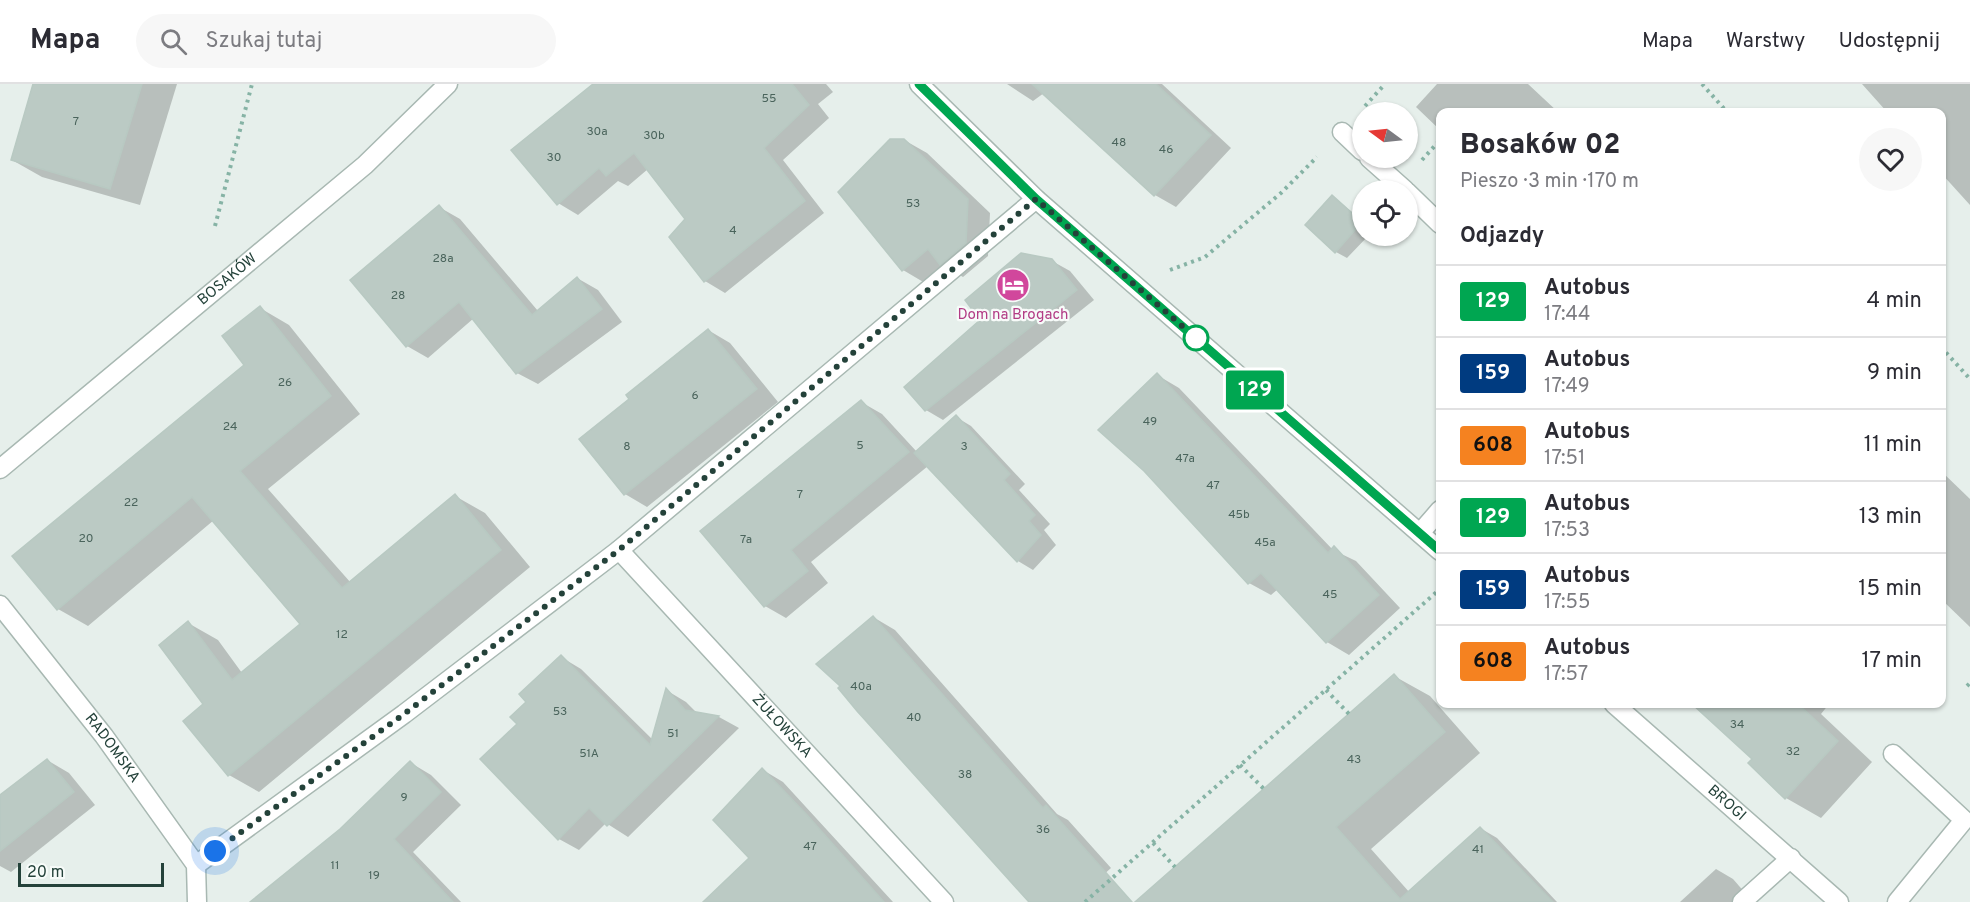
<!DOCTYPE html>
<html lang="pl">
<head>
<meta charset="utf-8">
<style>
  :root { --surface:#fff; --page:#f7f7f7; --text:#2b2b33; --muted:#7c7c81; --line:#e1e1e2 }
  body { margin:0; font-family:Overpass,sans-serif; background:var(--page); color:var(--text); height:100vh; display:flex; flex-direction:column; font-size:22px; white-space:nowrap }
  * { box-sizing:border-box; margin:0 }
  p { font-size:20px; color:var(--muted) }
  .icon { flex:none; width:33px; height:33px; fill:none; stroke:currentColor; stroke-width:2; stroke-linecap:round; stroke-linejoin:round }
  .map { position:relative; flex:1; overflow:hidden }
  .panel { position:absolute; left:1436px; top:24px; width:510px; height:600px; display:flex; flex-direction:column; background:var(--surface); border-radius:12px; box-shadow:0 2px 4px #0004 }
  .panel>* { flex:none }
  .badge { padding:0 12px; border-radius:4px; font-size:21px; line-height:39px }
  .needle { width:39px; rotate:285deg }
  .fabs { position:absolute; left:1352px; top:18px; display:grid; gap:12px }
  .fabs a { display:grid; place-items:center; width:66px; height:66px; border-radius:50%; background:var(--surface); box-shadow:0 2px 4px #0004; font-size:30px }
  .scale { position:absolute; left:18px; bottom:15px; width:146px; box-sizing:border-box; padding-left:6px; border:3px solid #24423a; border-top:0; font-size:16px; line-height:21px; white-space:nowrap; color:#24423a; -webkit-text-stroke:4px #f7fbf9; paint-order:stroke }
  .you { position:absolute; width:30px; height:30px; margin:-15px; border:4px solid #fff; border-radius:50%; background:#1a73e8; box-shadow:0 0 0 9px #1a73e833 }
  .map>.badge { position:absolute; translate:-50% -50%; box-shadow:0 0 0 3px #fff }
  h2 { padding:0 24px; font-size:22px; line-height:54px }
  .round { display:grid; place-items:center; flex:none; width:63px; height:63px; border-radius:32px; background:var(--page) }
  .headline { display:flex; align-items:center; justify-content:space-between; height:102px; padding:0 24px }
  h1 { font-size:28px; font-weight:800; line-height:45px }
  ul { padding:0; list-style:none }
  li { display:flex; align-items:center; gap:18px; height:72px; padding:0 24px; border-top:2px solid var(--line) }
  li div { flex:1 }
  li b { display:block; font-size:22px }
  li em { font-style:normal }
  li .badge { min-width:66px; font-weight:700; text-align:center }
  header { display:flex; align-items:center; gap:36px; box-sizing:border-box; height:84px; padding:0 30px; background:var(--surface); border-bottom:2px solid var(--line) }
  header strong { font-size:28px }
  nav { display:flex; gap:33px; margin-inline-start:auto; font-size:21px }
  .search { width:420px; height:54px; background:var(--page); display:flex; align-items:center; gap:15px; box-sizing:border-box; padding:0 21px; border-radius:33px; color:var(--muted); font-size:22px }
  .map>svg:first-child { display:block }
</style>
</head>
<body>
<header>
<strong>Mapa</strong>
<div class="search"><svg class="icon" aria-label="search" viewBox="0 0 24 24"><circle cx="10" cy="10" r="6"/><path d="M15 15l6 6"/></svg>Szukaj tutaj</div>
<nav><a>Mapa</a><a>Warstwy</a><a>Udostępnij</a></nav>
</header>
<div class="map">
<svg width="1970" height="818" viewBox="0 0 1970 818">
  <rect width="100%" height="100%" fill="#e6efeb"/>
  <g fill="#0003">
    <polygon points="34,0 177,0 140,121 42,93 12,76"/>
    <polygon points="594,0 826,0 833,8 818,20 829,34 783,76 824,129 725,209 705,197 687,135 648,85 628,102 618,97 578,131 558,119"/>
    <polygon points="1007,0 1162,0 1231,64 1176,123 1155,111 1044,9 1033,17"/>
    <polygon points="1437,0 1528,0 1558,28 1440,28 1440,46 1416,23"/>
    <polygon points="1862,0 1970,0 1970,121 1941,89 1941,28 1887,28"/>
    <polygon points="904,56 927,69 990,129 988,172 963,193 944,182 925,199 903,186"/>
    <polygon points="1333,113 1362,136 1362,152 1368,152 1347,174 1336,168"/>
    <polygon points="439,123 460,135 538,227 577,194 598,206 622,238 538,300 517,289 474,234 428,274 407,262"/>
    <polygon points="1052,177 1070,187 1094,216 943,336 926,326 982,236"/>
    <polygon points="260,224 289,241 360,330 268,405 351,499 455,412 485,429 530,483 259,708 229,691 205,620 188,539 218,556 242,589 302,540 214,436 88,542 58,525 246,281"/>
    <polygon points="708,246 730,259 778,318 647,423 625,410 581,355 631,315"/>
    <polygon points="1157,291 1179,304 1333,466 1356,477 1400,524 1349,571 1327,558 1278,505 1271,511 1249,499"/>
    <polygon points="861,318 882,330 917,368 956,333 971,342 1025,400 1019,406 1050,440 1044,446 1056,461 1033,486 1018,477 928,382 811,478 828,499 786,534 765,522 702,447"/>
    <polygon points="1941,387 1970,415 1970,543 1941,515"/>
    <polygon points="873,533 895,546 1057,730 1068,736 1111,784 1073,818 1031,818"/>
    <polygon points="561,573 581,585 653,656 666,606 686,618 697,629 719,633 739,644 628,753 606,739 579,766 559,755 519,640 528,618"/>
    <polygon points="1394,592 1430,612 1480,669 1371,765 1418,818 1138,818"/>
    <polygon points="1694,620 1829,620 1821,630 1872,678 1821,734 1786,714 1750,679 1754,675"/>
    <polygon points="47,676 69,689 95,721 11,788 0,782 0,713"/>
    <polygon points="411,679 431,691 461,721 413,768 461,818 284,818 341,746"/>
    <polygon points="763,686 783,698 893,818 705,818 751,774"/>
    <polygon points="1480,744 1497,754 1557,818 1457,818"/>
    <polygon points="1716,785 1733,795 1753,818 1680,818"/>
  </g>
  <g fill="#bbcac4" stroke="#b8c9c2" stroke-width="1.5">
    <polygon points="33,0 142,0 110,105 11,76"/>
    <polygon points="593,0 792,0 809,21 764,64 805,117 704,198 669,153 685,135 634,69 606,92 599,84 557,121 511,66"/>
    <polygon points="1032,0 1156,0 1211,51 1154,112"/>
    <polygon points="890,55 904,55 968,115 966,159 940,181 928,165 902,187 838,108"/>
    <polygon points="1332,111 1362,138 1335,169 1305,141"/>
    <polygon points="439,121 532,231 577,193 602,225 516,290 459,218 406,263 350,196"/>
    <polygon points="1021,169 1052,175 1077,206 925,327 904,303 980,236 965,216"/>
    <polygon points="260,222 331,312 240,387 342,504 455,410 501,466 228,692 183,637 203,620 159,561 188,537 232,596 300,540 192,413 57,526 12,472 244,281 222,252"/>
    <polygon points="708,245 757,305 624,411 579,355 629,315 626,311"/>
    <polygon points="1157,289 1328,469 1334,462 1379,511 1326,559 1261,489 1248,500 1144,387 1098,346"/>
    <polygon points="861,316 909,368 791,466 808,487 764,523 700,447"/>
    <polygon points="956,331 1010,390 1004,396 1035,431 1029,437 1041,451 1017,478 914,369"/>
    <polygon points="873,532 1043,724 1046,721 1132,818 1029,818 857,627 838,604 840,602 816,580"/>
    <polygon points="561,571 650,661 666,604 685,626 719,632 607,742 589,724 558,756 480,675 517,640 510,633 526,618 519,610"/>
    <polygon points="1394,590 1445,648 1336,743 1400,815 1480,743 1553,818 1135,818"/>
    <polygon points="1692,620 1798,620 1838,657 1785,715 1748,679 1752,675"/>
    <polygon points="47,675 74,708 0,767 0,711"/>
    <polygon points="410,677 441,708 394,755 453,818 250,818 340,745"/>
    <polygon points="762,684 807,731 884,818 703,818 749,774 713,736"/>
  </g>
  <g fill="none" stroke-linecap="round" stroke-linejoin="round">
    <defs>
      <g id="lane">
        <polyline points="1342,48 1362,67"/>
        <polyline points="1369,74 1405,106"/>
        <polyline points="1407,108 1440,140"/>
        <polyline points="1420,449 1440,426"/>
        <polyline points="1893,670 1964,736 1897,818"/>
      </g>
      <g id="street">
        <polyline points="919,0 1036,115 1440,467"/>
        <path id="s1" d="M0 385 365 81 448 0"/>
        <path id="s2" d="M619 466 944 818"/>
        <path id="s3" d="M0 521 104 652 196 781 197 818"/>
        <path id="s4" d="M1614 620 1839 818"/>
        <polyline points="196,781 404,630 619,466 1036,115"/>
        <polyline points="1742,818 1791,774"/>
      </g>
    </defs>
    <use href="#lane" stroke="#a8b8b2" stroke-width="21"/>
    <use href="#street" stroke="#a8b8b2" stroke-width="21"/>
    <g stroke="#86b3a5" stroke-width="4" stroke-dasharray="3 4.5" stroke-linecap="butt">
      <polyline points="1702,0 1727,28"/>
      <polyline points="1365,22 1385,0"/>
      <polyline points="1422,76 1440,56"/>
      <polyline points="215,142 252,0"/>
      <polyline points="1170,186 1205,173 1281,109 1317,73"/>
      <polyline points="1941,263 1970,295"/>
      <polyline points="1967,602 1970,599"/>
      <polyline points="1326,606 1349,630"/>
      <polyline points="1240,681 1264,705"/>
      <polyline points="1153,759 1175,783"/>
      <polyline points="1085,818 1440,505"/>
    </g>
    <use href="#lane" stroke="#fff" stroke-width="18"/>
    <use href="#street" stroke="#fff" stroke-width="18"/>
  </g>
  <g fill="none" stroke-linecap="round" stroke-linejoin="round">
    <defs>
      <polyline id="line" points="919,0 1036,115 1440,467"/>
    </defs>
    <use href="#line" stroke="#fff" stroke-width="14"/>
    <use href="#line" stroke="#00a651" stroke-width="9"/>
    <polyline stroke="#24423a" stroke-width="6" stroke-dasharray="0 10.8" points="215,767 404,630 619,466 1036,115 1196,254"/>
  </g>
  <defs>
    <symbol id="hotel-disc" viewBox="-11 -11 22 22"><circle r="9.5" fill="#d1479c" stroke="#f7fbf9"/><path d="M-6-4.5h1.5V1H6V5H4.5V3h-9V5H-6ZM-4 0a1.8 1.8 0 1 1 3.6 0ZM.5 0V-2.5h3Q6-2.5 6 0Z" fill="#fff"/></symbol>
  </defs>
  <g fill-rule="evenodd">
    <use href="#hotel-disc" x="994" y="182" width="38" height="38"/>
  </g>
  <circle fill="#fff" stroke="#00a651" stroke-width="3" cx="1196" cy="254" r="12"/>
  <g text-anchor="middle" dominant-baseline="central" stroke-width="4.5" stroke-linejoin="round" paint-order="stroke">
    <g font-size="12" fill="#4a645c">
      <text x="769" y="15">55</text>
      <text x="76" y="38">7</text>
      <text x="597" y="48">30a</text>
      <text x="654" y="52">30b</text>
      <text x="1119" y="59">48</text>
      <text x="1166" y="66">46</text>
      <text x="554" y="74">30</text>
      <text x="913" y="120">53</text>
      <text x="733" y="147">4</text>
      <text x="443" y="175">28a</text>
      <text x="398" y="212">28</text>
      <text x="285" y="299">26</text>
      <text x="695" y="312">6</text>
      <text x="1150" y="338">49</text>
      <text x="230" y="343">24</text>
      <text x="860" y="362">5</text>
      <text x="627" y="363">8</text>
      <text x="964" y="363">3</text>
      <text x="1185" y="375">47a</text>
      <text x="1213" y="402">47</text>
      <text x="800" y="411">7</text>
      <text x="131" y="419">22</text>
      <text x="1239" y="431">45b</text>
      <text x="86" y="455">20</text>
      <text x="746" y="456">7a</text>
      <text x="1265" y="459">45a</text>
      <text x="1330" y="511">45</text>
      <text x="342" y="551">12</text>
      <text x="861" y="603">40a</text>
      <text x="560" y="628">53</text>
      <text x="914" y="634">40</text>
      <text x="1737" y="641">34</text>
      <text x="673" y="650">51</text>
      <text x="1793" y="668">32</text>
      <text x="589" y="670">51A</text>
      <text x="1354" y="676">43</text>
      <text x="965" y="691">38</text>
      <text x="404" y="714">9</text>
      <text x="1043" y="746">36</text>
      <text x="810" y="763">47</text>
      <text x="1478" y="766">41</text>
      <text x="335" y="782">11</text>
      <text x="374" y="792">19</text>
    </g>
    <g font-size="15" fill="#24423a" stroke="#f7fbf9">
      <text stroke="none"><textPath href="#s1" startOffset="296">BOSAKÓW</textPath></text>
      <text stroke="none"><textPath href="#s2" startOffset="240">ŻUŁOWSKA</textPath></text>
      <text stroke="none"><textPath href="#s3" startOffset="182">RADOMSKA</textPath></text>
      <text stroke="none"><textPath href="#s4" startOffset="150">BROGI</textPath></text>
    </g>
    <g font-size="15" fill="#b23c85" stroke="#f7fbf9">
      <text x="1013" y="231">Dom na Brogach</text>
    </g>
  </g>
</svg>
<div class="fabs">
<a><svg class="needle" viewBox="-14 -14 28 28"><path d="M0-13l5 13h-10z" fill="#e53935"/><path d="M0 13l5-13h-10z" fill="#7c7c81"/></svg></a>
<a><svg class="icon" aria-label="locate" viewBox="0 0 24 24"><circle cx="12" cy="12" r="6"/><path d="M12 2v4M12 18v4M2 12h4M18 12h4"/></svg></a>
</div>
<div class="scale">20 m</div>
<div class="you" style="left:215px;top:767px"></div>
<b class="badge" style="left:1255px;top:306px;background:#00a651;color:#fff">129</b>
<section class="panel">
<div class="headline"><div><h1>Bosaków 02</h1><p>Pieszo · 3 min · 170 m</p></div><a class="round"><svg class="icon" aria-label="heart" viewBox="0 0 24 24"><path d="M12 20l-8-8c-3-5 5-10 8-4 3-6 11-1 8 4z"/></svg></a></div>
<h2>Odjazdy</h2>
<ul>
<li><span class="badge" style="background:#00a651;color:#fff">129</span><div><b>Autobus</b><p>17:44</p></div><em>4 min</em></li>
<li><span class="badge" style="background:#003b80;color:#fff">159</span><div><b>Autobus</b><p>17:49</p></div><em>9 min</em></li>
<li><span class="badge" style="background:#f58220;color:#111">608</span><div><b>Autobus</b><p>17:51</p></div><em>11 min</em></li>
<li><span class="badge" style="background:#00a651;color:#fff">129</span><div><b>Autobus</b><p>17:53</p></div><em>13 min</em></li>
<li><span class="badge" style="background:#003b80;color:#fff">159</span><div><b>Autobus</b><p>17:55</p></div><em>15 min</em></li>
<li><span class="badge" style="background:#f58220;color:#111">608</span><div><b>Autobus</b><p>17:57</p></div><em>17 min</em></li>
</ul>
</section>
</div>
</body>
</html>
